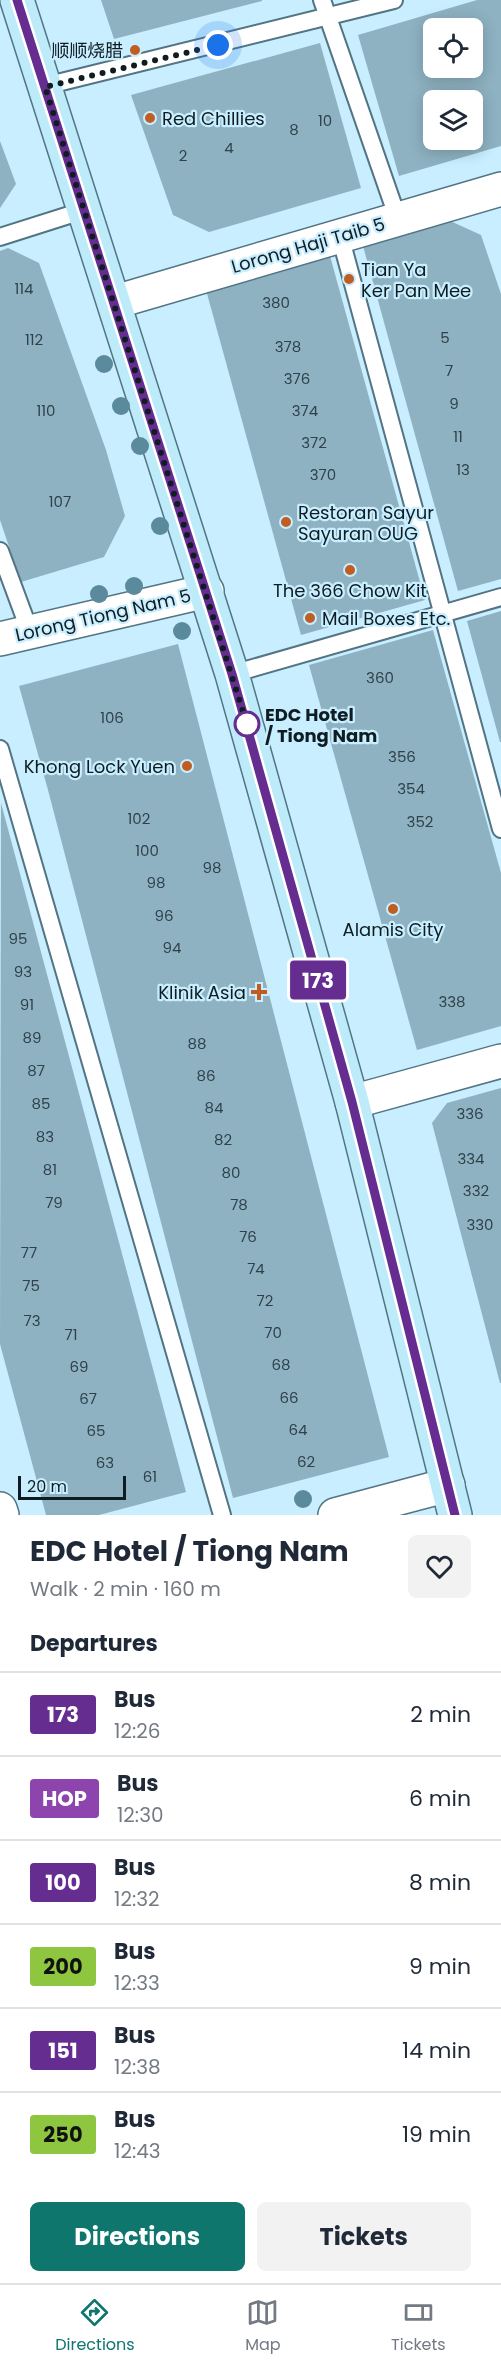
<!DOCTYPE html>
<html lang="en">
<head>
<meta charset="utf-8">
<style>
  :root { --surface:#fff; --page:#f2f2f3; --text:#1f2937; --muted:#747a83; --line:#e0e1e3; --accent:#0f766e }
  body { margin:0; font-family:Poppins,"Noto Sans SC",sans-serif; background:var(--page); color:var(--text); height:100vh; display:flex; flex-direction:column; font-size:22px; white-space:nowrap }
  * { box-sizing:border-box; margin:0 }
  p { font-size:20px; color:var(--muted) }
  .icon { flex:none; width:33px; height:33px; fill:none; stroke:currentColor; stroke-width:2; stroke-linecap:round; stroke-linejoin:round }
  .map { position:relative; height:1515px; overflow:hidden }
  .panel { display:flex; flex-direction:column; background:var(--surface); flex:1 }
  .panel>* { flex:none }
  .badge { padding:0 12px; border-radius:4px; font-size:21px; line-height:39px }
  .buttons { position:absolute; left:423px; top:18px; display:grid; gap:12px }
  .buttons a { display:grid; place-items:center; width:60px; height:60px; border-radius:9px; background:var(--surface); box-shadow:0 3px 15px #0003; font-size:30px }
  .scale { position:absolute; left:18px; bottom:15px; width:108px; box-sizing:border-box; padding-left:6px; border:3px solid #0f1d23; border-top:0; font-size:16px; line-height:21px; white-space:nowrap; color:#0f1d23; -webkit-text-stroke:4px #c8eeff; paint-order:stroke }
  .you { position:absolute; width:30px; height:30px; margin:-15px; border:4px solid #fff; border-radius:50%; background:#1a73e8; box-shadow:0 0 0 9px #1a73e833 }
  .map>.badge { position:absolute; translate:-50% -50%; box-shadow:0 0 0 3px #fff }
  h2 { padding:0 30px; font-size:22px; line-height:54px }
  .round { display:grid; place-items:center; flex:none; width:63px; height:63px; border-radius:9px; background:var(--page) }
  .overview { display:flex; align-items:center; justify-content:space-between; height:102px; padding:0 30px }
  h1 { font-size:28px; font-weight:700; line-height:45px }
  .action { display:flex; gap:12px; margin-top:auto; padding:12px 30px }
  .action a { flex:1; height:69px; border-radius:9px; background:var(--accent); color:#fff; font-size:24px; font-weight:700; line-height:69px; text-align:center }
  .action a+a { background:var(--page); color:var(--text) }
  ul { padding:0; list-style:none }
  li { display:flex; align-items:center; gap:18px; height:84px; padding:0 30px; border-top:2px solid var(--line) }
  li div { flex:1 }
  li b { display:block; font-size:22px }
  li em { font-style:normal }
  li .badge { min-width:66px; font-weight:700; text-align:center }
  .dock { display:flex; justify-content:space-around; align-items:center; height:84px; border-top:2px solid var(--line); background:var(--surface); font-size:16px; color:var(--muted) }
  .dock a { display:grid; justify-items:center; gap:3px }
  .dock .active { color:var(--accent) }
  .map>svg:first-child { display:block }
</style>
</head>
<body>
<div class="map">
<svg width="501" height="1515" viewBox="0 0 501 1515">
  <rect width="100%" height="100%" fill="#c8eeff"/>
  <g fill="#8eb2c2" fill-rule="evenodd">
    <polygon points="101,0 262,0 262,1 114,39"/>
    <path d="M477 0H501V146L399 176 358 35ZM434 28H472V68H434ZM434 100H472V140H434Z"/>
    <polygon points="320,43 361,188 209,232 173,215 131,95"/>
    <polygon points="0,141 16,184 0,208"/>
    <polygon points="448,220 481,235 501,294 501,579 458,591 363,246"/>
    <polygon points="8,248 39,263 106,450 125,516 104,557 21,582 0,520 0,251"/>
    <polygon points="330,256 425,600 301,635 206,290"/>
    <polygon points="501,611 501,742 500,742 467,621"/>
    <polygon points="433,630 501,873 501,1026 417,1050 309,665"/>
    <polygon points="178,644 389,1457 233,1498 48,790 19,686"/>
    <polygon points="1,803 186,1492 99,1515 46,1515 0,1344"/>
    <polygon points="501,1088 501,1383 500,1383 432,1123 447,1103"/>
  </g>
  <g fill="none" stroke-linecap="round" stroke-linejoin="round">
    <defs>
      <g id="service">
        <polyline points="322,0 398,219"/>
        <polyline points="45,86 394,0"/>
        <polyline points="340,236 501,829"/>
        <polyline points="0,237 85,210"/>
        <polyline points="0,551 30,632"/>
        <polyline points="232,674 501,597"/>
        <polyline points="0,749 222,1515"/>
      </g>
      <g id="minor">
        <polyline points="115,302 501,189"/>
        <polyline points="0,639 207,591"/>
        <polyline points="352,1102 501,1061"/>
        <polyline points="0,1509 2,1515"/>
        <polyline points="335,1515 448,1485"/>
      </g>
      <polyline id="secondary" points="17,0 232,674 352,1102 455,1515"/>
    </defs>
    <use href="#service" stroke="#527483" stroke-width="20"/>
    <use href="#minor" stroke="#527483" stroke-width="36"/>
    <use href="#secondary" stroke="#527483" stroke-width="36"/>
    <use href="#service" stroke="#fff" stroke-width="16"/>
    <use href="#minor" stroke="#fff" stroke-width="33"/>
    <use href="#secondary" stroke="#beebfa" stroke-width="33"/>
  </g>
  <g fill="#5b8a9c">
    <circle cx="104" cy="364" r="9"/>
    <circle cx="121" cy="406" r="9"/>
    <circle cx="140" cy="446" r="9"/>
    <circle cx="160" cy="526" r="9"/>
    <circle cx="134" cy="586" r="9"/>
    <circle cx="99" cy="594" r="9"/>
    <circle cx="182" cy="631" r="9"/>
    <circle cx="303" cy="1499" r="9"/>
  </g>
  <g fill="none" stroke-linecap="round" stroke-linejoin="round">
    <defs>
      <polyline id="line" points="17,0 232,674 352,1102 455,1515"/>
    </defs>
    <use href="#line" stroke="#fff" stroke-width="14"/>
    <use href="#line" stroke="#662d91" stroke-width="9"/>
    <polyline stroke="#0f1d23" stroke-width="6" stroke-dasharray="0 10.8" points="218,45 45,87 247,724"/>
  </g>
  <g fill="#c05d23" stroke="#c8eeff" stroke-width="2">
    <circle cx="135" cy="50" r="6"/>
    <circle cx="150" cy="118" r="6"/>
    <circle cx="349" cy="279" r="6"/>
    <circle cx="286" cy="522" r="6"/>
    <circle cx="350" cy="570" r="6"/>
    <circle cx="310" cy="618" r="6"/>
    <circle cx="187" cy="766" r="6"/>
    <circle cx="393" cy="909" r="6"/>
    <path d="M256 983h6v6h6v6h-6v6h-6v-6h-6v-6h6z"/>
  </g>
  <circle fill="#fff" stroke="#662d91" stroke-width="3" cx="247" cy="724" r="12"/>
  <g text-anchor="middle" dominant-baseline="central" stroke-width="4.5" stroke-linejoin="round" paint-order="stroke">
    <g font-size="15" fill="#2f424b">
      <text x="325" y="120">10</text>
      <text x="294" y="129">8</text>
      <text x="229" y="147">4</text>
      <text x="183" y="155">2</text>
      <text x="24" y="288">114</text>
      <text x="276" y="302">380</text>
      <text x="445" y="337">5</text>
      <text x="34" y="339">112</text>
      <text x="288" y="346">378</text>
      <text x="449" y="370">7</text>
      <text x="297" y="378">376</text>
      <text x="454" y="403">9</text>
      <text x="46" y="410">110</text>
      <text x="305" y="410">374</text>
      <text x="458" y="436">11</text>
      <text x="314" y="442">372</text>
      <text x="463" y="469">13</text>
      <text x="323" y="474">370</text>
      <text x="60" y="501">107</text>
      <text x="380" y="677">360</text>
      <text x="112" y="717">106</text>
      <text x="402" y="756">356</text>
      <text x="411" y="788">354</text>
      <text x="139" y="818">102</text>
      <text x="420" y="821">352</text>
      <text x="147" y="850">100</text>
      <text x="212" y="867">98</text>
      <text x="156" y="882">98</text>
      <text x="164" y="915">96</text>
      <text x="18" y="938">95</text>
      <text x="172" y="947">94</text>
      <text x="23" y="971">93</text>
      <text x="452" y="1001">338</text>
      <text x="27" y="1004">91</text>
      <text x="32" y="1037">89</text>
      <text x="197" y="1043">88</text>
      <text x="36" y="1070">87</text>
      <text x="206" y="1075">86</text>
      <text x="41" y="1103">85</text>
      <text x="214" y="1107">84</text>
      <text x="470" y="1113">336</text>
      <text x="45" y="1136">83</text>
      <text x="223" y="1139">82</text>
      <text x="471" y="1158">334</text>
      <text x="50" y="1169">81</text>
      <text x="231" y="1172">80</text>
      <text x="476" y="1190">332</text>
      <text x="54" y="1202">79</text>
      <text x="239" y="1204">78</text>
      <text x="480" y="1224">330</text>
      <text x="248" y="1236">76</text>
      <text x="29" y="1252">77</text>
      <text x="256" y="1268">74</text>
      <text x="31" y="1285">75</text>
      <text x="265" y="1300">72</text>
      <text x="32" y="1320">73</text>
      <text x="273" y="1332">70</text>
      <text x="71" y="1334">71</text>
      <text x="281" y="1364">68</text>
      <text x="79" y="1366">69</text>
      <text x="289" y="1397">66</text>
      <text x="88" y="1398">67</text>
      <text x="298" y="1429">64</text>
      <text x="96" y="1430">65</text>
      <text x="306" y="1461">62</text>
      <text x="105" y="1462">63</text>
      <text x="150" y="1476">61</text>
    </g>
    <g font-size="18" fill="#0f1d23" stroke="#c8eeff" text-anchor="start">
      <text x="123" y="50" text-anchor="end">顺顺烧腊</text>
      <text x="162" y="118">Red Chillies</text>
      <text x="361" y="269">Tian Ya<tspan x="361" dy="21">Ker Pan Mee</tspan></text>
      <text x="298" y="512">Restoran Sayur<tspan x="298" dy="21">Sayuran OUG</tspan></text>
      <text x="350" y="590" text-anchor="middle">The 366 Chow Kit</text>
      <text x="322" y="618">Mail Boxes Etc.</text>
      <text x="175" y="766" text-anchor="end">Khong Lock Yuen</text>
      <text x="393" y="929" text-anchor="middle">Alamis City</text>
      <text x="246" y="992" text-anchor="end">Klinik Asia</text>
    </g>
    <g font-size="18" fill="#0f1d23" stroke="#c8eeff">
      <text transform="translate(308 245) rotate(-16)">Lorong Haji Taib 5</text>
      <text transform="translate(103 615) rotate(-13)">Lorong Tiong Nam 5</text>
    </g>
    <g font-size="18" font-weight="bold" fill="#0f1d23" stroke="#c8eeff" text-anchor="start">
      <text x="265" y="714">EDC Hotel<tspan x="265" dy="21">/ Tiong Nam</tspan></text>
    </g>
  </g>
</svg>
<div class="buttons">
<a><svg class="icon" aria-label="locate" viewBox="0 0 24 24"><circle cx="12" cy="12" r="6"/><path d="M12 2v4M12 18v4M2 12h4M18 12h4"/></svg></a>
<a><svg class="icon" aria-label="layers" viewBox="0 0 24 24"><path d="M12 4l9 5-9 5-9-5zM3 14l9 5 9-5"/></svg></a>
</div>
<div class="scale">20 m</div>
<div class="you" style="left:218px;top:45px"></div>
<b class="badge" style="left:318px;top:980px;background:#662d91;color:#fff">173</b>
</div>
<section class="panel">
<div class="overview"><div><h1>EDC Hotel / Tiong Nam</h1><p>Walk · 2 min · 160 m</p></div><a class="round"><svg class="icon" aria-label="heart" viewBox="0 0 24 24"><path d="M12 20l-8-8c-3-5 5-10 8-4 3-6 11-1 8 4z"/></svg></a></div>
<h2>Departures</h2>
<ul>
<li><span class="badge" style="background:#662d91;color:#fff">173</span><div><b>Bus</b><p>12:26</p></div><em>2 min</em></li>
<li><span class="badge" style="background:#8e44ad;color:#fff">HOP</span><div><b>Bus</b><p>12:30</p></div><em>6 min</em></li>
<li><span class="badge" style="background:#662d91;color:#fff">100</span><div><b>Bus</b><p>12:32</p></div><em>8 min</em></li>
<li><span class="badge" style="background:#8ec63f;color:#111">200</span><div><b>Bus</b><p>12:33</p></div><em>9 min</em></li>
<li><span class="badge" style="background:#662d91;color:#fff">151</span><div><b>Bus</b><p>12:38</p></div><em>14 min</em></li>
<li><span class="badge" style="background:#8ec63f;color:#111">250</span><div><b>Bus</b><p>12:43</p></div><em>19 min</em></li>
</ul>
<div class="action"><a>Directions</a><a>Tickets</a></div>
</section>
<nav class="dock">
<a class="active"><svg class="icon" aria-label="directions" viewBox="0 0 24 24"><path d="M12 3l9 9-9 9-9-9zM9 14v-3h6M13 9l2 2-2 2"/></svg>Directions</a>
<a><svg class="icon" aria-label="map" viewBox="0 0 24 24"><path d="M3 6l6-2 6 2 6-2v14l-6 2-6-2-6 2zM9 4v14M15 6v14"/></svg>Map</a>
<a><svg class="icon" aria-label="tickets" viewBox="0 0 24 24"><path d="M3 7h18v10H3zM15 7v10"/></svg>Tickets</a>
</nav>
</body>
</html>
